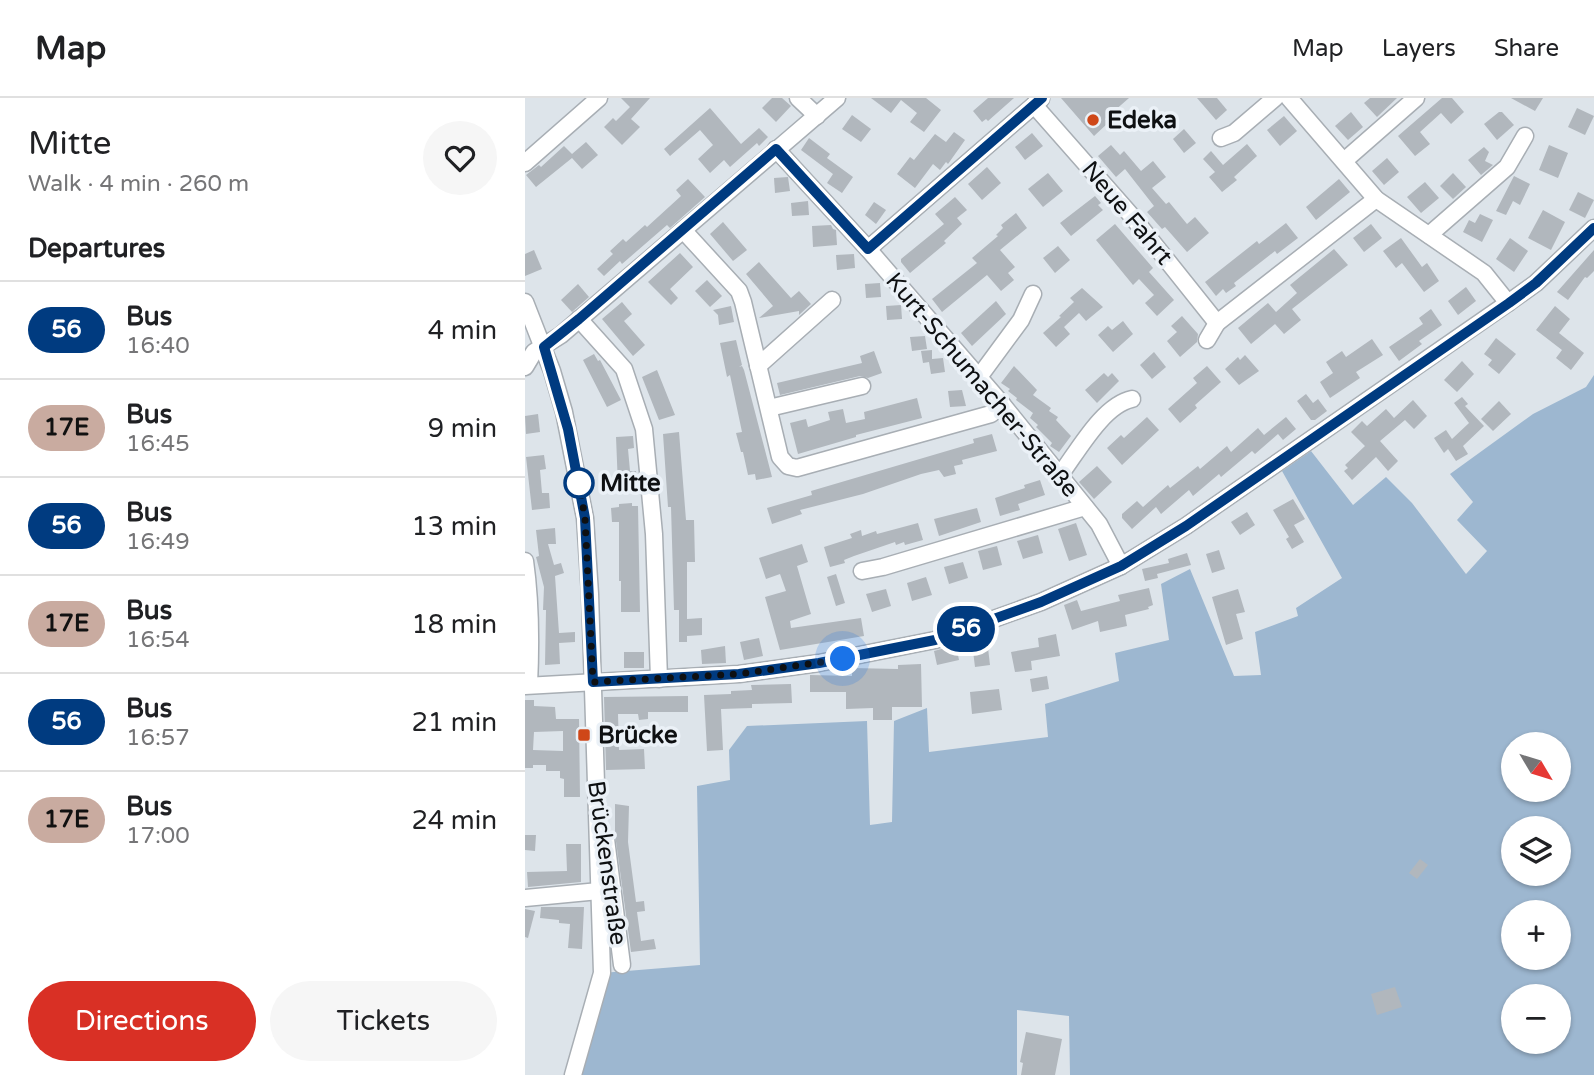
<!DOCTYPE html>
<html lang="en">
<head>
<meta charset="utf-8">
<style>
  :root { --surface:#fff; --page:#f6f6f6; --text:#202124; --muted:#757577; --line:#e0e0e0; --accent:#d93025 }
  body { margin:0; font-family:"Varela Round",sans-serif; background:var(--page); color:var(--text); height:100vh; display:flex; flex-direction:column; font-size:26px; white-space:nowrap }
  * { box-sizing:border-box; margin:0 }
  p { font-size:23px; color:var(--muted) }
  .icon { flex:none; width:38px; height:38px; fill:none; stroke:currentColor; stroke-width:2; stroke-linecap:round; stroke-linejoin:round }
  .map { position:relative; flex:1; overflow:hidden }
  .sheet { display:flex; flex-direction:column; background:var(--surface); width:525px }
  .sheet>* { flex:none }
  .badge { padding:0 14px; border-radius:23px; font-size:24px; line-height:46px }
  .needle { width:46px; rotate:128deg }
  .fabs { position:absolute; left:976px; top:634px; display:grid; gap:14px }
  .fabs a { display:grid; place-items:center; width:70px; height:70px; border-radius:50%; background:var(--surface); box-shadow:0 2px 5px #0004; font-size:35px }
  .you { position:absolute; width:35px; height:35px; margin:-18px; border:5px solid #fff; border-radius:50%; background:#1a73e8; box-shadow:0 0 0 10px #1a73e833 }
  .map>.badge { position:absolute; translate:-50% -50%; box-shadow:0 0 0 4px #fff }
  h2 { padding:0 28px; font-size:26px; line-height:63px }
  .round { display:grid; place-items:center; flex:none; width:74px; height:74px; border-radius:37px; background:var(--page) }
  .head { display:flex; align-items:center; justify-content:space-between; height:119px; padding:0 28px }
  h1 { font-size:33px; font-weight:600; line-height:52px }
  .button { display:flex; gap:14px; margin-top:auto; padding:14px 28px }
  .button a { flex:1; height:80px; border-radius:42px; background:var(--accent); color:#fff; font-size:28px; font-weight:600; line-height:80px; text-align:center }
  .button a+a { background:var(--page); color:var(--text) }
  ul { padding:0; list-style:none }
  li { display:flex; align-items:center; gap:21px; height:98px; padding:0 28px; border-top:2px solid var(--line) }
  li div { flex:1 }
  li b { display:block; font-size:26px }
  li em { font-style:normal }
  li .badge { min-width:77px; font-weight:700; text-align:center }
  header { display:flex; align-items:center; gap:42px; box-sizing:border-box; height:98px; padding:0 35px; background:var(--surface); border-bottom:2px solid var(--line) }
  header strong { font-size:33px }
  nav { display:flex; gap:38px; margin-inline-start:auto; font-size:24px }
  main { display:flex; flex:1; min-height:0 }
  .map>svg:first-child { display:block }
</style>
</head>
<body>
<header>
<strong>Map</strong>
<nav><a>Map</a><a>Layers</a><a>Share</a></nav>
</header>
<main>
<section class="sheet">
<div class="head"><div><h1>Mitte</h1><p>Walk · 4 min · 260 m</p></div><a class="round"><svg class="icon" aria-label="heart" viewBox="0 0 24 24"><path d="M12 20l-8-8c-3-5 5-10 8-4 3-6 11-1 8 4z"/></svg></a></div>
<h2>Departures</h2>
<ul>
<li><span class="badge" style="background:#003b80;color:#fff">56</span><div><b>Bus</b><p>16:40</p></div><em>4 min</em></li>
<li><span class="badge" style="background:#c9aba0;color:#111">17E</span><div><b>Bus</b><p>16:45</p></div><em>9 min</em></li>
<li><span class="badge" style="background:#003b80;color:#fff">56</span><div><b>Bus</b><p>16:49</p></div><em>13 min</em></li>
<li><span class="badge" style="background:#c9aba0;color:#111">17E</span><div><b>Bus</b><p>16:54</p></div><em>18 min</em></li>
<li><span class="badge" style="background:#003b80;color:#fff">56</span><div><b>Bus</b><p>16:57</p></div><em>21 min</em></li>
<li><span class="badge" style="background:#c9aba0;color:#111">17E</span><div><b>Bus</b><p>17:00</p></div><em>24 min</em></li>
</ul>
<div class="button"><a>Directions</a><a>Tickets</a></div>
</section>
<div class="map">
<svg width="1069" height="977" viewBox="0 0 1069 977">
  <rect width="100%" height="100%" fill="#dde4ea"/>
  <path fill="#9db7d0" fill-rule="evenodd" d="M1069 277V977H545L544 918 492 912V977H48L77 875 175 867 172 688 205 682 204 652 222 628 342 623 345 727 367 724 369 623 402 610 404 654 523 639 520 606 594 583 590 555 644 542 636 486 665 471 709 578 736 577 730 534 773 518 771 510 817 480 757 373 786 353 828 407 861 379 887 405 941 476 962 453 932 422 948 404 925 376 1008 316 1061 289ZM989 646H1034V691H989ZM989 730H1034V775H989ZM989 814H1034V859H989ZM989 898H1034V943H989Z"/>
  <g fill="#b1b7bd" fill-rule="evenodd">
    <polygon points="96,0 125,0 106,21 115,29 97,47 79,29 88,20 91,23 105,9"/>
    <polygon points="247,0 257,0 266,8 251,24 237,10"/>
    <polygon points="346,0 401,0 416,12 399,34 385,24 392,15 376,2 366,15"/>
    <polygon points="463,0 489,0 463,23 461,21 457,24 448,13"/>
    <polygon points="536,0 604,0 580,21 583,25 569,38"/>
    <polygon points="672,0 692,0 702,12 691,22"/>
    <polygon points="845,0 872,0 852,19 839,5"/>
    <polygon points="917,0 927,0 939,14 926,26 916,15 895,34 905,46 890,58 873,38"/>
    <polygon points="986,0 1018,0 1010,13"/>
    <polygon points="185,10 216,46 234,30 243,39 234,48 232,45 205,69 199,62 185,75 173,61 188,47 175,32 145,58 139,51"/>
    <polygon points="1052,10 1069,18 1060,37 1043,29"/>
    <polygon points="826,14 838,29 823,42 810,28"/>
    <polygon points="974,14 977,14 989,27 972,42 959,26"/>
    <polygon points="327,17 346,31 336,44 317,31"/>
    <polygon points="759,18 772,33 755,48 742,32"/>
    <polygon points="659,31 671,45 659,55 648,41"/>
    <polygon points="429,34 440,42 423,66 421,64 415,72 408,66 390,90 372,76 385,59 389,62 410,36 421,44"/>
    <polygon points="507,35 518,48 500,62 490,49"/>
    <polygon points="284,40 305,56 302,60 328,79 317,95 302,85 308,76 276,52"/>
    <polygon points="61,44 73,57 57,71 47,60 11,89 1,77 14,67 16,69 39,48 47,56"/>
    <polygon points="722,46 732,58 709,79 712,82 697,94 684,79 690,74 678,61 686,53 698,67"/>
    <polygon points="586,47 595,57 599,53 616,73 628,63 641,79 627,90 641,106 644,104 662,126 670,119 684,135 662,154 640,129 637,131 622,114 629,108 600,71 591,79 573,58"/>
    <polygon points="1024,47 1043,55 1033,80 1014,72"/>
    <polygon points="959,49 964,54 960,63 968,67 956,77 943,62"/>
    <polygon points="862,60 874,74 859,87 847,73"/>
    <polygon points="462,69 476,85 457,102 443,86"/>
    <polygon points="523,75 538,93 518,109 503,91"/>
    <polygon points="928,75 941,89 928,101 915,88"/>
    <polygon points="989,78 1005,86 995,107 988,103 981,117 971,113"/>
    <polygon points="263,79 265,93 250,95 249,80"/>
    <polygon points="163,81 180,99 145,130 142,127 97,166 95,163 79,178 72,171 88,156 85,153 98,141 101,144 120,127 122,129 156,98 151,92"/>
    <polygon points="814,81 825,94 791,122 781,109"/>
    <polygon points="900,84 914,100 896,115 882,99"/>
    <polygon points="1053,94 1069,102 1060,120 1044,112"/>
    <polygon points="570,98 576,105 573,107 578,112 546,138 535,125"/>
    <polygon points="430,99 442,112 432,120 437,126 419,143 421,145 385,175 376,164 376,161 419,126 410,116"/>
    <polygon points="283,103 284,117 267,118 266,105"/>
    <polygon points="349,104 361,112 351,126 340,117"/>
    <polygon points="1018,112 1040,124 1026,152 1003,140"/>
    <polygon points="491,115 502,130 475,152 490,169 483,175 489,182 476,193 462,177 417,214 407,201 452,165 447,160 473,138 471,137 478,130 476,127"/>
    <polygon points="955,116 968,122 957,144 938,134 944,122 950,125"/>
    <polygon points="198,124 222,152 208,163 185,136"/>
    <polygon points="761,125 773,140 752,156 750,153 709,185 711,188 701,195 698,191 691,198 680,184 732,143 734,146"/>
    <polygon points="590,126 628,170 624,174 649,202 632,218 620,205 629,197 614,181 608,187 571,142"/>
    <polygon points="846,126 857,140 839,154 828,140"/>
    <polygon points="306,127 308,131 311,132 312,147 288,149 287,128"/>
    <polygon points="876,140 897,169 902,165 914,183 899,194 877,165 871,170 858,153"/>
    <polygon points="985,140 1003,153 989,174 971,161"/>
    <polygon points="533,148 545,162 530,175 518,160"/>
    <polygon points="809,151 823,167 767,211 776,222 759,236 750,226 726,246 713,230 743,205 751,214 772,195 765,187"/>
    <polygon points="9,152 17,171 0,178 0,156"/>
    <polygon points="1069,152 1069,173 1062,180 1060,179 1043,202 1032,194"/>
    <polygon points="155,155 168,169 145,191 153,200 146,207 123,184"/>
    <polygon points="329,156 330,170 312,172 311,157"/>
    <polygon points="234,164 266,200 274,193 286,206 274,217 274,213 234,220 248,208 221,176"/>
    <polygon points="182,182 197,198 185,209 170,193"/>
    <polygon points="355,185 356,199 341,200 340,186"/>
    <polygon points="53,186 64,199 47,214 36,202"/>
    <polygon points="941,189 951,203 933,217 923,203"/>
    <polygon points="557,190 578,209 561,223 554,215 539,229 545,236 531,249 518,235 536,219 534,218 549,204 545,200"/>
    <polygon points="471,203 481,216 447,248 436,235"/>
    <polygon points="97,204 107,216 99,223 120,247 108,258 77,221"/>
    <polygon points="376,207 377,221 362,222 361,208"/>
    <polygon points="206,208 209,224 194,227 193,217 188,212"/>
    <polygon points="1030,208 1045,221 1034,235 1059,255 1046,272 1031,260 1037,252 1011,232"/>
    <polygon points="906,211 917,227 894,243 897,246 874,263 864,249 898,226 894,220"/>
    <polygon points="657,218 673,236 672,244 655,259 642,243 652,234 646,228"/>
    <polygon points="598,223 608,236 588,254 573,237 583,228 587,232"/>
    <polygon points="400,238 402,251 387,253 385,239"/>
    <polygon points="971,240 991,256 974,276 963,267 967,262 959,256"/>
    <polygon points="847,241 858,257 831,274 835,280 805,300 795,284 808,275 801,264 817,253 821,259"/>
    <polygon points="211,242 217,267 214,269 217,268 219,272 247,379 231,382 230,376 223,377 218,354 216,354 211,335 217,334 205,277 202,279 195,245"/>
    <polygon points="407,252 407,261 418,260 420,274 406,276 404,264 398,265 396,253"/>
    <polygon points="349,253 357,275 343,280 335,278 255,297 252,285 337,265 335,258"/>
    <polygon points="629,254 641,269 627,281 615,267"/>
    <polygon points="69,256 73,263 75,262 96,302 82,309 58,262"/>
    <polygon points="720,257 734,273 714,287 700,271 713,259 715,262"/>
    <polygon points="937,263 949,276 932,294 919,282"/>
    <polygon points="489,268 512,292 508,297 526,310 524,313 533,319 531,322 546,338 534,354 525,348 527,345 511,329 513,327 505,320 508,315 491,302 492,300 483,293 485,291 476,285"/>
    <polygon points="682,268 696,284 670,307 672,310 655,325 643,311 672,285 668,280"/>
    <polygon points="132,272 150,317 134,322 117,279"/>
    <polygon points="579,275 583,279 587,275 594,283 572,305 560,292"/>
    <polygon points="437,292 441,308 425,309 423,293"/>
    <polygon points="781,296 788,305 793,301 802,313 790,322 786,322 772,303"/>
    <polygon points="937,299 943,306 940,308 959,328 938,348 943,356 931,363 923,351 919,355 909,340 921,332 927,341 944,325 929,305"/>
    <polygon points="392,300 397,320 331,337 331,339 273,356 265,325 281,321 283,329 305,322 303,314 318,311 321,325 340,321 339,314"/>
    <polygon points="888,302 902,318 889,331 880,322 855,343 873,363 863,373 851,359 827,382 819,373 823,370 820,367 840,348 826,334 837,323 842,328 861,311 869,320"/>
    <polygon points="974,303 986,316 968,333 956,321"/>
    <polygon points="13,316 15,334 1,336 0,318"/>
    <polygon points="622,319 634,332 597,367 582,350 596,337 599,340"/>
    <polygon points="761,319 771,331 758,342 753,336 730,356 727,353 696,379 694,376 668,398 664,392 636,416 631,409 607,431 597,420 597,416 612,403 618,409 643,387 645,390 673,368 675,371 702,348 706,354 733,330 739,337"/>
    <polygon points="154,334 161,422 169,422 170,464 162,464 162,521 177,520 177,537 162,538 162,544 154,544 154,512 149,512 146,409 143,409 138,336"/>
    <polygon points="467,336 472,353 437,362 438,366 429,368 431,376 419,379 414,372 396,376 338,396 275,412 277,416 247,426 242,410 287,397 286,393 449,345 448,341"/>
    <polygon points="108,338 109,350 103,351 105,373 111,373 112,387 93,388 91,339"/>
    <polygon points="19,357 21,371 15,372 17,395 24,395 25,410 7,412 1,359"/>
    <polygon points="572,368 587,384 569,401 554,384"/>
    <polygon points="515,382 520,397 493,406 495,412 475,418 470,400 500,390 499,387"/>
    <polygon points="768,401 780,421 769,427 779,444 767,451 761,441 764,439 748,412"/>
    <polygon points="107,405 107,408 113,408 115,514 96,514 96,483 94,483 94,424 87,424 86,410 94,409 94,406"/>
    <polygon points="452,410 456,424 414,438 409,421"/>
    <polygon points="722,414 730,427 715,437 706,424"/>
    <polygon points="393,425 398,442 380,447 379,444 371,447 370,444 329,458 319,462 320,465 305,469 299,449 327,440 325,436 336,432 337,438 351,433 352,436"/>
    <polygon points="551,425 562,457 544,463 533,431"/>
    <polygon points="30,430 31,446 23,446 29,467 36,465 39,475 30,478 34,535 50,534 50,544 34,545 35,566 20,567 21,512 18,512 19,489 11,459 14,458 11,432"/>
    <polygon points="513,437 518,455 498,461 492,443"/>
    <polygon points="277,446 283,464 272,468 286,516 265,523 266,530 336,520 339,538 255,552 240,499 261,493 255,476 241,481 234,460"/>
    <polygon points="472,448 477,467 458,472 453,453"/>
    <polygon points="694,452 700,471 687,475 681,456"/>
    <polygon points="662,455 666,467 632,476 633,480 620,483 617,471 644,465 643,461"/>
    <polygon points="438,464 443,480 424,486 419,469"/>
    <polygon points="311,476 320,505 311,508 302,479"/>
    <polygon points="401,479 407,497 387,503 382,485"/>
    <polygon points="624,490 628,507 623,509 624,511 600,517 602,528 575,534 573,523 547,532 539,507 552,502 556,513 595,503 593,497"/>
    <polygon points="361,491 366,508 347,514 341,496"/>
    <polygon points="713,491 720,514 711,516 718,541 701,547 687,499"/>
    <polygon points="531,536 535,558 506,563 507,572 490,574 486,554 514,549 513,540"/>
    <polygon points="234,540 238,558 219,562 215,544"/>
    <polygon points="431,547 434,562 412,567 409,553"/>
    <polygon points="200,548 201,565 177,566 176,552"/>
    <polygon points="463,550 465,567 450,569 448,553"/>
    <rect x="99" y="554" width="20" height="16"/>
    <polygon points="396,566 397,609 367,609 367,622 348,622 348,610 321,611 321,594 285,594 285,577 327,578 327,570 373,571 373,567"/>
    <polygon points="522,578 524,591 507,594 505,581"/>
    <polygon points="266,586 267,605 227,606 227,610 196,611 198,652 182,653 179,597 206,596 206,593 227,592 226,587"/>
    <polygon points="474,591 477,612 447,616 445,594"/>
    <polygon points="163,598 163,614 123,614 123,621 114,622 113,616 93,616 94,652 119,651 120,671 81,672 79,599"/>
    <path d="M0 602H9V608L30 609 31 621H54L55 699H39V681L35 680V673H21V667H8V670H0ZM38 633V653L8 652 9 634Z"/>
    <polygon points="90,706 104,708 103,744 111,804 119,803 120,813 112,814 116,843 129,841 131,851 106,854 90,736"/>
    <polygon points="0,737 11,737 10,753 0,752"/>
    <polygon points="41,746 56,746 56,784 3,789 2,774 42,773"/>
    <polygon points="895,761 903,767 892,781 884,775"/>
    <polygon points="16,809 59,809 57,851 43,850 45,826 34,825 34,822 15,820"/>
    <polygon points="0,811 10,813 3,840 0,839"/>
    <polygon points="870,889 877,909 852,917 846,896"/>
    <polygon points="501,934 537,941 530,977 496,977 498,965 495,964"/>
  </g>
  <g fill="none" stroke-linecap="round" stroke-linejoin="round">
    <defs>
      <g id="minor">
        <polyline points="273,0 292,18"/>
        <polyline points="764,0 851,101 959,175 983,205"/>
        <polyline points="509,7 605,116 692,225 851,101"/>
        <polyline points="696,40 709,35 750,0"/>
        <polyline points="251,51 343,151 477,306 574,426 596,468"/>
        <polyline points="819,63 891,0"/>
        <polyline points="0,65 74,0"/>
        <polyline points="158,132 214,193 218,204 255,359 263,368 272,370 466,316 477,306"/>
        <polyline points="904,137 982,69 1000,38"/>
        <polyline points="343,151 516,1"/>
        <polyline points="0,204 27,273 39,314 60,420 65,496 77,875 48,977"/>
        <polyline points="54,221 99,271 119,331 129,436 134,581"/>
        <polyline points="682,242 692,225"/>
        <polyline points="233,268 307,202"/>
        <polyline points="0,269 9,254 36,237 312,0"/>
        <polyline points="454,279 496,222 508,196"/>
        <polyline points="244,310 337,288"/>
        <path d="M535 377C553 353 578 307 607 301"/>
        <path d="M0 463C6 505 6 545 4 587"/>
        <polyline points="337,473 358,469 560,409"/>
        <polyline points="0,588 214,576 294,565 410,542 516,504 596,468 661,428 983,205 1011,185 1069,130"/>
        <polyline points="81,741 97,867"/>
        <polyline points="0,800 74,793"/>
      </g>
    </defs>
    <use href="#minor" stroke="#a8aeb4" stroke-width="19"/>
    <use href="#minor" stroke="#fff" stroke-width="16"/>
  </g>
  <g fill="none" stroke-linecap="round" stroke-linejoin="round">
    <defs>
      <polyline id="line" points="517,0 343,151 251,51 54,221 19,249 43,331 60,420 68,584 214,576 294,565 410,542 516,504 596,468 661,428 984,205 1011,185 1069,130"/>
    </defs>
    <use href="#line" stroke="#fff" stroke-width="16"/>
    <use href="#line" stroke="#003b80" stroke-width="10"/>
    <polyline stroke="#0e1012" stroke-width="7" stroke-dasharray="0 12.6" points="54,385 60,420 68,584 214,576 318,561"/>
  </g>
  <g fill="#cf4718" stroke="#ebf1f7" stroke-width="2.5">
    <circle cx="568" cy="22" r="7"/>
    <rect x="52" y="630" width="14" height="14" rx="3.5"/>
  </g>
  <circle fill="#fff" stroke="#003b80" stroke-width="3.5" cx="54" cy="385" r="14"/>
  <g text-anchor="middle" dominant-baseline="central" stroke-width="7" stroke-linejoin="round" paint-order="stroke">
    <g font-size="24" font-weight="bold" fill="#0e1012" stroke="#ebf1f7" text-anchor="start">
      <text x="582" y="22">Edeka</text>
      <text x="73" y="637">Brücke</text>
    </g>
    <g font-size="24" fill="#0e1012" stroke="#ebf1f7">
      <text transform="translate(602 115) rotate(50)">Neue Fahrt</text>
      <text transform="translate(457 287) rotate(50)">Kurt-Schumacher-Straße</text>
      <text transform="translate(82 765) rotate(82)">Brückenstraße</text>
    </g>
    <g font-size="24" font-weight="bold" fill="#0e1012" stroke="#ebf1f7" text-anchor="start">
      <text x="75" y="385">Mitte</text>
    </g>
  </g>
</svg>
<div class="fabs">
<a><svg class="needle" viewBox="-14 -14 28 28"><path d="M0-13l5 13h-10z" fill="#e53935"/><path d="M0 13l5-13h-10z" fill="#757577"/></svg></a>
<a><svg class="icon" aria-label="layers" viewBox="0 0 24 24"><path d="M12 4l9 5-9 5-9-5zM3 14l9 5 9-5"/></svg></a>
<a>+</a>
<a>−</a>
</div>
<div class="you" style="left:318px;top:561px"></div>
<b class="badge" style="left:441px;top:531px;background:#003b80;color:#fff">56</b>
</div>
</main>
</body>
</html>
